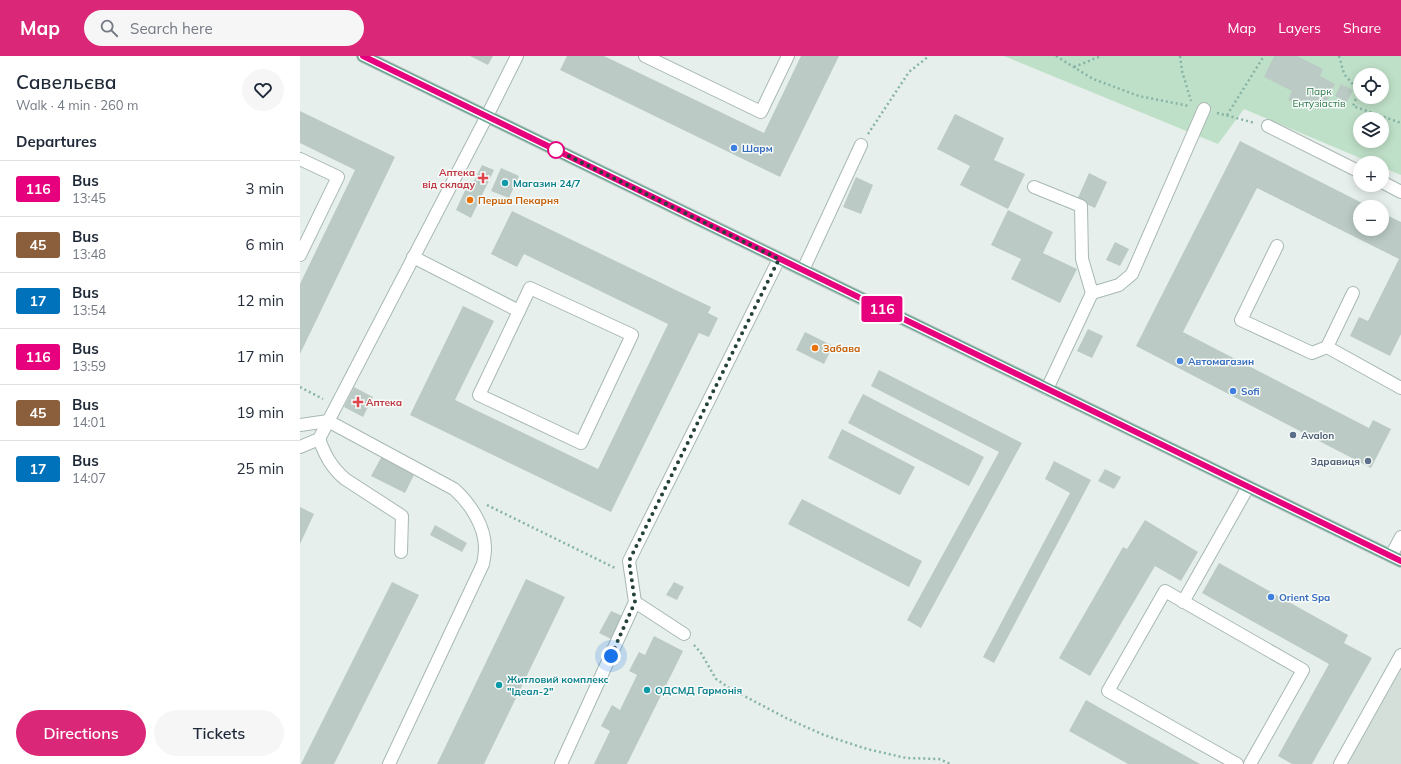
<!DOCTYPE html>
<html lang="en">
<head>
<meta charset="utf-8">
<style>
  :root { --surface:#fff; --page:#f6f6f7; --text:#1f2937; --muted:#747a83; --line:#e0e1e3; --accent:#db2777 }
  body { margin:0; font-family:Mulish,sans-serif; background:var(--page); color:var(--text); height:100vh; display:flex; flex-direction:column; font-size:15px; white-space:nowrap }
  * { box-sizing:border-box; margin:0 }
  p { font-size:13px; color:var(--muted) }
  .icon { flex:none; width:22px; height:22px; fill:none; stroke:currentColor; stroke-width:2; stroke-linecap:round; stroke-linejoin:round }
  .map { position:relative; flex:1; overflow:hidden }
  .details { display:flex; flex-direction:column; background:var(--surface); width:300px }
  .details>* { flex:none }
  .badge { padding:0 8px; border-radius:3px; font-size:14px; line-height:26px }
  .controls { position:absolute; left:1053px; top:12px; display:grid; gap:8px }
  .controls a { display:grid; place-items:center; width:36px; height:36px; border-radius:50%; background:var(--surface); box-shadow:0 2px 10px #0003; font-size:20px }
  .you { position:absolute; width:20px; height:20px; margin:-10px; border:3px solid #fff; border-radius:50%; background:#1a73e8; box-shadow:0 0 0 6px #1a73e833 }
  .map>.badge { position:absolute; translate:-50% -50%; box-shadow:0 0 0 2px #fff }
  h2 { padding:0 16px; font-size:15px; line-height:36px }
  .round { display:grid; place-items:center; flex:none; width:42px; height:42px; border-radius:21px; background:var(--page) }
  .headline { display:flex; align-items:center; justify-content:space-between; height:68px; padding:0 16px }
  h1 { font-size:19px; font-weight:600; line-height:30px }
  .cta { display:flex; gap:8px; margin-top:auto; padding:8px 16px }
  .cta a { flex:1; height:46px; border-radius:24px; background:var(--accent); color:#fff; font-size:16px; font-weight:600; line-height:46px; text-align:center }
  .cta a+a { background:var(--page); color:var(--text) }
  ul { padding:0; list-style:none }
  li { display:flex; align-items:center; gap:12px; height:56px; padding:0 16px; border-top:1px solid var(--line) }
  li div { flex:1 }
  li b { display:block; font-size:15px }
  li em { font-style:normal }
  li .badge { min-width:44px; font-weight:700; text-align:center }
  header { display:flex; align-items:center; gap:24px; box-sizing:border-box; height:56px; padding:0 20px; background:var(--accent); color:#fff }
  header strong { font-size:19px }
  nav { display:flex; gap:22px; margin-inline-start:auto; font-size:14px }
  .search { width:280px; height:36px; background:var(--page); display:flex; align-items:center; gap:10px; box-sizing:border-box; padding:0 14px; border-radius:22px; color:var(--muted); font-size:15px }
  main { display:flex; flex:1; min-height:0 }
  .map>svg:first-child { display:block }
</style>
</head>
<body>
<header>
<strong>Map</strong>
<div class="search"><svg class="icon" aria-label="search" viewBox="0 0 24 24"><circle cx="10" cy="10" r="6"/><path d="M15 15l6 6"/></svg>Search here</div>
<nav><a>Map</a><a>Layers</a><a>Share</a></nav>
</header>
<main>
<section class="details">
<div class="headline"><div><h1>Савельєва</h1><p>Walk · 4 min · 260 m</p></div><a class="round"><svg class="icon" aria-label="heart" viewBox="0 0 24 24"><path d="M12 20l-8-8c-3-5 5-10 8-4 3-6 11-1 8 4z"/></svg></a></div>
<h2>Departures</h2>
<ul>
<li><span class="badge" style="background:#e6007e;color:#fff">116</span><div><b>Bus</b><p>13:45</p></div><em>3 min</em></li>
<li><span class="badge" style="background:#8b5e3c;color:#fff">45</span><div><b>Bus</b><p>13:48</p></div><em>6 min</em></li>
<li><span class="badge" style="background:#0072bc;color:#fff">17</span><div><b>Bus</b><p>13:54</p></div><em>12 min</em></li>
<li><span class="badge" style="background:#e6007e;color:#fff">116</span><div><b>Bus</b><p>13:59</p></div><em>17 min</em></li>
<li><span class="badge" style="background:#8b5e3c;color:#fff">45</span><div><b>Bus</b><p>14:01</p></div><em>19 min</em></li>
<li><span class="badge" style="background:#0072bc;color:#fff">17</span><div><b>Bus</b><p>14:07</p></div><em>25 min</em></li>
</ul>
<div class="cta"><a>Directions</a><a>Tickets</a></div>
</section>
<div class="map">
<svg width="1101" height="708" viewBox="0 0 1101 708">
  <rect width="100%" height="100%" fill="#e6efeb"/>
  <polygon fill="#d4dfda" points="1101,591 1101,708 1042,708"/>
  <path fill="#bfe0c8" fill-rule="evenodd" d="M704 0H1101V119L1082 111V107H1072L944 53 918 88ZM1060 19H1082V41H1060ZM1060 63H1082V85H1060Z"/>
  <g fill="#bbcac4">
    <polygon points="170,0 193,0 188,9"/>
    <polygon points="267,0 304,0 464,77 501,0 539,0 480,121 260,14"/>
    <polygon points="974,0 997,0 1023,13 1020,20 1035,28 1025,49 1016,45 1013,51 1006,47 1004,51 988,44 992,35 964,21"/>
    <polygon points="1041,28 1053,34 1047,46 1035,40"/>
    <polygon points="0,55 95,101 0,298 0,228 55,114 0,87"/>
    <polygon points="655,58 704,82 694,104 725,118 708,153 660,129 670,110 637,93"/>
    <polygon points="940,85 1070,151 1060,151 1060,173 1082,173 1082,157 1101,166 1101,278 1090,300 1050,280 1059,261 1068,265 1099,203 957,132 883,276 1069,372 1073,364 1091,373 1071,412 836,290"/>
    <polygon points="182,109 194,114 171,162 156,154 168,128 172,129"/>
    <polygon points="201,112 219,120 209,142 191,135"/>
    <polygon points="789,117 807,126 795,152 777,144"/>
    <polygon points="556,121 573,129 561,158 543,151"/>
    <polygon points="708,154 753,176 743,197 777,213 760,247 711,223 721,203 691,189"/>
    <polygon points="212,155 411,251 408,257 418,262 409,281 399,277 311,456 110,359 163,250 194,265 155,344 298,413 368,268 224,198 217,211 191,198"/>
    <polygon points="815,186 829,193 820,210 806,204"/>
    <polygon points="788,273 803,280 792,302 777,295"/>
    <polygon points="505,276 533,290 524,308 496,294"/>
    <polygon points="579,314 722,387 621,572 607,564 699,396 571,330"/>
    <polygon points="54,331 73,341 63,361 44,351"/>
    <polygon points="563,338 684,401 669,430 548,367"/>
    <polygon points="542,373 615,411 600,439 528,402"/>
    <polygon points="82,400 115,417 105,437 71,420"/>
    <polygon points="754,405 791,424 694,607 683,601 770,437 745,423"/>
    <polygon points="805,413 821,421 814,433 798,425"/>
    <polygon points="502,443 622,505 609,531 488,468"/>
    <polygon points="0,451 14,458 0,488"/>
    <polygon points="845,464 898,496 881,525 855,510 790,620 759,602 823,491 827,493"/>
    <polygon points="135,469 167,487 162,496 130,479"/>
    <polygon points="919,507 1048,579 1044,587 1072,602 1012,708 992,708 978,700 1029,608 902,537"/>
    <polygon points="226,523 265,541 184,708 137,708"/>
    <polygon points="92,526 119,539 34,708 1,708"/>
    <polygon points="374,526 384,531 377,544 366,539"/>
    <polygon points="311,555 325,561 313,584 299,577"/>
    <polygon points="354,580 383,595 327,708 294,708 310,675 301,670 312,649 320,654 337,619 329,615 339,596 345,599"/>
    <polygon points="786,644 832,670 900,708 828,708 769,675"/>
  </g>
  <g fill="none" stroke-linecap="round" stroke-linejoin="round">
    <defs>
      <g id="minor">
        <polyline points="345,0 461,56 488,0"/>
        <polyline points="968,70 1060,116"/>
        <polyline points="0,103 38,121 0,199"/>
        <polyline points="1082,126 1101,136"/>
        <polyline points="734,131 781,150 782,203 792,237"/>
        <polyline points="977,190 941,264 1012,297 1027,291 1101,332"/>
        <polyline points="113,201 219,255"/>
        <polyline points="503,214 561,89"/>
        <polygon points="230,232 332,279 281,387 179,339"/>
        <polyline points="1027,291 1053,237"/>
        <polyline points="747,333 792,237 819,229 832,218 904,53"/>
        <path d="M0 369 28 365 154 433C170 447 185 470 185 492 185 498 184 503 183 508L89 708"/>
        <path d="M19 383C25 399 31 411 45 423L102 460 101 496"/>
        <polyline points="0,391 19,383 187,60 217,0"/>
        <polyline points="1091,500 1101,481"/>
        <polyline points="335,546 384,578"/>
        <polyline points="883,546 948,431"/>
        <polyline points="261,708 335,546 329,505 479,203"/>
        <polyline points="937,708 808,635 865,535 1003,614 950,708"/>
        <polyline points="1040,708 1101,599"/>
      </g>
      <polyline id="major" points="63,0 1101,505"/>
    </defs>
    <use href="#minor" stroke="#a8b8b2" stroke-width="14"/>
    <use href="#major" stroke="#c2cac8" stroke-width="14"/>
    <g stroke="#86b3a5" stroke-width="2.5" stroke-dasharray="2 3" stroke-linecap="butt">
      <polyline points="756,0 793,23 839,40 889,50"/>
      <polyline points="880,0 882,15 891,45"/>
      <polyline points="1039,0 1044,18 1059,35 1053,50 1101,67"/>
      <polyline points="774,11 801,0"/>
      <polyline points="917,57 955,67"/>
      <polyline points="927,59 964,0"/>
      <polyline points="568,78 609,16 629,0"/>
      <polyline points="0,331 23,343"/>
      <polyline points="187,449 315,512"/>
      <polyline points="394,589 401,597 416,623 431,633 486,662 524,679 567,693 606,702 639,703 651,708"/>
    </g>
    <use href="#minor" stroke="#fff" stroke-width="12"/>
    <use href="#major" stroke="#6aa596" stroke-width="12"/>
  </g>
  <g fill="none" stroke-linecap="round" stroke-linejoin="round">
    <defs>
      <polyline id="line" points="63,0 1101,505"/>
    </defs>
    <use href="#line" stroke="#fff" stroke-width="9"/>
    <use href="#line" stroke="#e6007e" stroke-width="6"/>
    <polyline stroke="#24423a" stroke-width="4" stroke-dasharray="0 7.2" points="256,94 479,203 329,505 335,546 311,600"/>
  </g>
  <g fill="#3f7fe0" stroke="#f7fbf9" stroke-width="1.5">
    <circle cx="434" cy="92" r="4"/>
    <circle cx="880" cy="305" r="4"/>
    <circle cx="933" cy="335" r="4"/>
    <circle cx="971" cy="541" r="4"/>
  </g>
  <circle fill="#fff" stroke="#e6007e" stroke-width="2" cx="256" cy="94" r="8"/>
  <g fill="#e0444e" stroke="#f7fbf9" stroke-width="1.5">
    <path d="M181 116h4v4h4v4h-4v4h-4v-4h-4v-4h4z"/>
    <path d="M56 340h4v4h4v4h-4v4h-4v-4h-4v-4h4z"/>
  </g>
  <g fill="#0f9aa8" stroke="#f7fbf9" stroke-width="1.5">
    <circle cx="205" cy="127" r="4"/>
    <circle cx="199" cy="629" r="4"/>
    <circle cx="347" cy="634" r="4"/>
  </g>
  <g fill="#e8710a" stroke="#f7fbf9" stroke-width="1.5">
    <circle cx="170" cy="144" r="4"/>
    <circle cx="515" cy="292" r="4"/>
  </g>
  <g fill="#5c6f8a" stroke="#f7fbf9" stroke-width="1.5">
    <circle cx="993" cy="379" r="4"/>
    <circle cx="1068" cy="405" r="4"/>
  </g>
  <g text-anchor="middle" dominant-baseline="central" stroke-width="3" stroke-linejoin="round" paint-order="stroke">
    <g font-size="10" fill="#2d7a4b" stroke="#f7fbf9">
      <text x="1019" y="35">Парк<tspan x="1019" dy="12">Ентузіастів</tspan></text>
    </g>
    <g font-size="10" font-weight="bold" fill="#366cbe" stroke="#f7fbf9" text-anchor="start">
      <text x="442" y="92">Шарм</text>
      <text x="888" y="305">Автомагазин</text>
      <text x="941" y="335">Sofi</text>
      <text x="979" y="541">Orient Spa</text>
    </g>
    <g font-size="10" font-weight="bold" fill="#be3a42" stroke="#f7fbf9" text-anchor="end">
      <text x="175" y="116">Аптека<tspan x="175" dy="12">від складу</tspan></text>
      <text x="66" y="346" text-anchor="start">Аптека</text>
    </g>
    <g font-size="10" font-weight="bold" fill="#0d838f" stroke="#f7fbf9" text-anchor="start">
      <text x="213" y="127">Магазин 24/7</text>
      <text x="207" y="623">Житловий комплекс<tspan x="207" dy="12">"Ідеал-2"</tspan></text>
      <text x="355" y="634">ОДСМД Гармонія</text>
    </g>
    <g font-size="10" font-weight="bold" fill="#c56008" stroke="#f7fbf9" text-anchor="start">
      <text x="178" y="144">Перша Пекарня</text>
      <text x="523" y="292">Забава</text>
    </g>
    <g font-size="10" font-weight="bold" fill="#4e5e75" stroke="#f7fbf9" text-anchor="start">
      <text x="1001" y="379">Avalon</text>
      <text x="1060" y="405" text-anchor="end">Здравиця</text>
    </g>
  </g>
</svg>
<div class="controls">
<a><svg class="icon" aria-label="locate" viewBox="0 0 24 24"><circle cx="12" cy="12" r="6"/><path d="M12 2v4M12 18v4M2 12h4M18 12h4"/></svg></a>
<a><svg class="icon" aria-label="layers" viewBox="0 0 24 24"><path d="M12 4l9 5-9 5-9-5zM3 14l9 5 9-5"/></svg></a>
<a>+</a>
<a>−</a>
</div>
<div class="you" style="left:311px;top:600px"></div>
<b class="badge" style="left:582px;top:253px;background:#e6007e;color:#fff">116</b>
</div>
</main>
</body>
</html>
